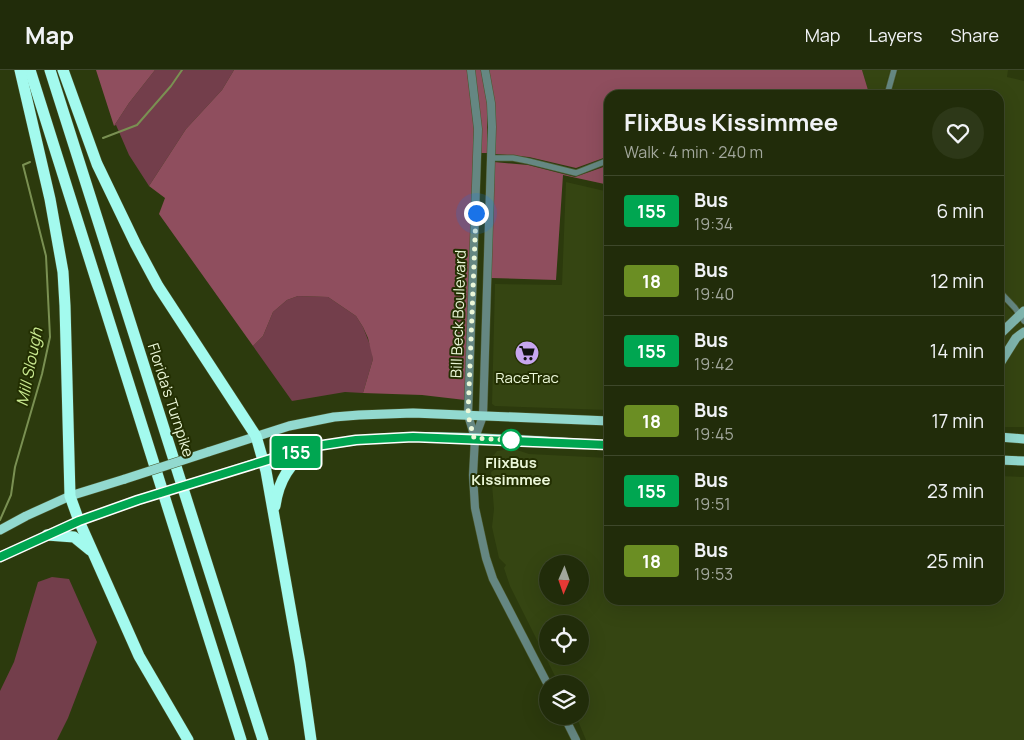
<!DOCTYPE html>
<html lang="en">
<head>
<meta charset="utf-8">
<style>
  :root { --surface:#212c0a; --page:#2d3818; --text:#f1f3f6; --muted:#a2a79c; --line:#3e482b }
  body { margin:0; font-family:Manrope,sans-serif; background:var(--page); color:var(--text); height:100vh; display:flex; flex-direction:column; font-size:19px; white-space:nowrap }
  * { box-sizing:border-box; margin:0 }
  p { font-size:16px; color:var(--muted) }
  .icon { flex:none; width:28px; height:28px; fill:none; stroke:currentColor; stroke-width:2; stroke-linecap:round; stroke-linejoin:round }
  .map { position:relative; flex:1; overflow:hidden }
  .panel { position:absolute; left:604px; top:20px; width:400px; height:515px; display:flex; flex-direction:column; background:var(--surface); border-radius:15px; box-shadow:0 5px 20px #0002,0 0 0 1px var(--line) }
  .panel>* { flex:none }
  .badge { padding:0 10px; border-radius:4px; font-size:18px; line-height:32px }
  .needle { width:32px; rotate:182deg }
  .buttons { position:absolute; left:539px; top:485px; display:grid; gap:10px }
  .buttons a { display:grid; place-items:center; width:50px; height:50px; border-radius:50%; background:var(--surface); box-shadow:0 5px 20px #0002,0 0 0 1px var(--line); font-size:25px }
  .you { position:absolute; width:25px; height:25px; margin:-12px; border:4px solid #fff; border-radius:50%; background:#1a73e8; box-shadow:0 0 0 8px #1a73e833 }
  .map>.badge { position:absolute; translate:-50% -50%; box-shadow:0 0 0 2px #fff }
  .round { display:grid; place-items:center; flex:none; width:52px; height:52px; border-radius:26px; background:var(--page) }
  .overview { display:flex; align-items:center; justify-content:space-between; height:85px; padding:0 20px }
  h1 { font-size:24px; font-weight:700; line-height:38px }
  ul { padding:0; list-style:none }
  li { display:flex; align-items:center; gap:15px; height:70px; padding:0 20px; border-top:1px solid var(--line) }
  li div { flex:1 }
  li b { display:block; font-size:19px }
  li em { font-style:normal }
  li .badge { min-width:55px; font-weight:700; text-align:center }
  header { display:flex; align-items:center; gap:30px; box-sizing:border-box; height:70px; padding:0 25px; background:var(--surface); border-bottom:1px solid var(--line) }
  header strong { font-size:24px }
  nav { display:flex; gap:28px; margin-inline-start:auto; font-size:18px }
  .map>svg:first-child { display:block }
</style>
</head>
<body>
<header>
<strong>Map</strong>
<nav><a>Map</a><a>Layers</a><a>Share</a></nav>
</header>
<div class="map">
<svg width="1024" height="670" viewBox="0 0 1024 670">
  <rect width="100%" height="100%" fill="#2c3a0d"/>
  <g fill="#354512" fill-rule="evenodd">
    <polygon points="862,0 890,0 883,25 866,25 868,20"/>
    <polygon points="898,0 1008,0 1007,7 1024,11 1024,236 1020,239 999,216 999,25 891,25"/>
    <polygon points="566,112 609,122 609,340 495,336 492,334 495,214 562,215"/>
    <polygon points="999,227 1014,244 999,260"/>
    <polygon points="1019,251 1023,257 1013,266 999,287 999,271"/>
    <polygon points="1024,267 1024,357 999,357 999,303 1007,288 1019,271"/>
    <path d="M503 380H517L529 384 609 388V530H999V406L1024 407V670H586L576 646H580V614H559L510 516 504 498 506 495 499 488 492 457 494 439 491 402 494 400 491 394 493 386 497 381ZM548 494H580V526H548ZM548 554H580V586H548Z"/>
  </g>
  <g fill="#733e4b">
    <polygon points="155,0 234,0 222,20 186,59 149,116 129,85 116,55 114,56 129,33"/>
    <polygon points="298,226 328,227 356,246 363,257 372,280 373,289 363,323 345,322 292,331 253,276 263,266 273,242 287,230"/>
    <polygon points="52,507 69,509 97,572 68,648 57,670 0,670 0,621 14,592 38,512"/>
  </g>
  <g fill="#8f4e5e">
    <polygon points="96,0 155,0 129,33 114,56"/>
    <polygon points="234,0 467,0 474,59 465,330 422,325 363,323 373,289 368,268 363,257 356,246 328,227 298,226 287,230 273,242 263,266 253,276 159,144 165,128 149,116 186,59 222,20"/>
    <polygon points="474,0 481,0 487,33 487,83 481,83 481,59"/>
    <polygon points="489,0 862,0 868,20 866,25 837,25 834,23 822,25 609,25 609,86 576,98 529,87 495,84"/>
    <polygon points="494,92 528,95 575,107 609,95 609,115 563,105 556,210 491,208"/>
  </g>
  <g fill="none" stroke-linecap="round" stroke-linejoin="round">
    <g stroke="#7a9052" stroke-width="2">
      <polyline points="103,68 137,55 171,16 182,0"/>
      <polyline points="0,450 11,425 15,397 42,304 50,267 46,186 23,95 30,92"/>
    </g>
    <defs>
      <g id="minor">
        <polyline points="887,25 894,0"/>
        <polyline points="491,88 513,88 528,91 576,103 609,90"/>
        <polyline points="999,221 1015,238 1024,251"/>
      </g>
      <g id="tertiary">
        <polyline points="471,0 478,59 477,87 468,345 475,368 473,405 475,438 486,488 493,509 548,615"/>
        <polyline points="475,368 483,346 492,57 491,33 485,0"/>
        <polyline points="564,646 576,670"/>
      </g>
      <g id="secondary">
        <polyline points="999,265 1024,241"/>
        <polyline points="999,295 1016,268 1024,262"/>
      </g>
      <g id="primary">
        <polyline points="999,367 1024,369"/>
        <polyline points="208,382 289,356 334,347 359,345 413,343 609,351"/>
        <polyline points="999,390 1024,391"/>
        <path d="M209 408C243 398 277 384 312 377 409 358 511 370 609 375"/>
        <polyline points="0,460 26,446 70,426 125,409"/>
        <polyline points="0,487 79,451 138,430"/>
      </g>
      <g id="motorway">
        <polyline points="20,0 50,129 63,202 65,236 70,426 79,451 139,586 188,670"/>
        <polyline points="30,0 241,670"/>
        <polyline points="50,0 263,670"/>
        <polyline points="63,0 97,94 136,175 158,216 256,366 266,401 300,593 311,670"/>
        <path d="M275 436C279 408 290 395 310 377"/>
        <polyline points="47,465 74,467 90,480"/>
      </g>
    </defs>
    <use href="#minor" stroke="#4b582d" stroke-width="7"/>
    <use href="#tertiary" stroke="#4b582d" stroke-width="9"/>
    <use href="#secondary" stroke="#4b582d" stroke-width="10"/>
    <use href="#primary" stroke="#4b582d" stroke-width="10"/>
    <use href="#motorway" stroke="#4b582d" stroke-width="12"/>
    <use href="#minor" stroke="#658782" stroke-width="5.5"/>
    <use href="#tertiary" stroke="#658782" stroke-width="8"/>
    <use href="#secondary" stroke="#7fb5ad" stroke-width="9"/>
    <use href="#primary" stroke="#92d9cf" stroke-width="9"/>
    <use href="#motorway" stroke="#a3faee" stroke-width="11"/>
    <defs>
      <g id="primary-bridge">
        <polyline points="125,409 208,382"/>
        <polyline points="138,430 209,408"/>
      </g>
    </defs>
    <use href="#primary-bridge" stroke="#4b582d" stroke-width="10" stroke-linecap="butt"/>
    <use href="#primary-bridge" stroke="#92d9cf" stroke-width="9"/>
  </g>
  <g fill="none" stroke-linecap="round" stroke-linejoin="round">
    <defs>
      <polyline id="line" points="0,487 79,451 138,430 310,377 356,370 413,367 609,375"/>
    </defs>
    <use href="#line" stroke="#fff" stroke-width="11"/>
    <use href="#line" stroke="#00a651" stroke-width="8"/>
    <polyline stroke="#ebf7d8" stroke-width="5" stroke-dasharray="0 9" points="476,143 468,345 474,368 511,370"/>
  </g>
  <defs>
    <symbol id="supermarket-disc" viewBox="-11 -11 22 22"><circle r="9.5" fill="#c7a6ef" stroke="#232f02"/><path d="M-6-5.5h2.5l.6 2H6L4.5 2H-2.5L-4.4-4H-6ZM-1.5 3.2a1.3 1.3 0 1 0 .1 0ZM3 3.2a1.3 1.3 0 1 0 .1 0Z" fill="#111"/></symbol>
  </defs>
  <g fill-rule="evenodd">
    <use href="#supermarket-disc" x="513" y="269" width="28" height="28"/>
  </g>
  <circle fill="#fff" stroke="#00a651" stroke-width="2.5" cx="511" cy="370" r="10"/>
  <g text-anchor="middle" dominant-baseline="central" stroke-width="4" stroke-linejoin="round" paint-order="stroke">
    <g font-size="15" fill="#ebf7d8" stroke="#232f02">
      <text transform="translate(458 244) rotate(-88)">Bill Beck Boulevard</text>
      <text transform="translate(171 330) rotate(72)">Florida's Turnpike</text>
    </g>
    <g font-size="15" fill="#ebf7d8" stroke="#232f02">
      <text x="527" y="307">RaceTrac</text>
    </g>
    <g font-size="15" font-weight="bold" fill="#ebf7d8" stroke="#232f02">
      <text x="511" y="392">FlixBus<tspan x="511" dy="17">Kissimmee</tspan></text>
    </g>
    <g font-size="16" font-style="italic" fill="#c9e990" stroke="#232f02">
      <text transform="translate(29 297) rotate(-79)">Mill Slough</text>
    </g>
  </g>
</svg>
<div class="buttons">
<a><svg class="needle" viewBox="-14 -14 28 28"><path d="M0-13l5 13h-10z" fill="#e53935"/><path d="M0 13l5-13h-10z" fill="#a2a79c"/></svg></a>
<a><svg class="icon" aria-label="locate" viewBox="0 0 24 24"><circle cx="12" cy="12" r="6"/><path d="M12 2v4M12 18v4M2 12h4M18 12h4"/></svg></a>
<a><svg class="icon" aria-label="layers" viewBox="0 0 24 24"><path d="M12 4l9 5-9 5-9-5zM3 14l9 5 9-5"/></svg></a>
</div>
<div class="you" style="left:476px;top:143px"></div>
<b class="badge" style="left:296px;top:382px;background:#00a651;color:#fff">155</b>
<section class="panel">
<div class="overview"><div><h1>FlixBus Kissimmee</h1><p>Walk · 4 min · 240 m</p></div><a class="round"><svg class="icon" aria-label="heart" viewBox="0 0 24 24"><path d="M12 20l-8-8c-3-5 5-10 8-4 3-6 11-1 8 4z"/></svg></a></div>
<ul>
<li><span class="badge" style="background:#00a651;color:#fff">155</span><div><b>Bus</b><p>19:34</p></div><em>6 min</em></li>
<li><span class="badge" style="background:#6b8e23;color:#fff">18</span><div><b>Bus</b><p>19:40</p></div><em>12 min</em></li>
<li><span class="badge" style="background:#00a651;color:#fff">155</span><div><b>Bus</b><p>19:42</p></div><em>14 min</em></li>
<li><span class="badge" style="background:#6b8e23;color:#fff">18</span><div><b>Bus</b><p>19:45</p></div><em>17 min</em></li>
<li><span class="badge" style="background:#00a651;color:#fff">155</span><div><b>Bus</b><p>19:51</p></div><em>23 min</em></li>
<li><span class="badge" style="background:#6b8e23;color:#fff">18</span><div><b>Bus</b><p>19:53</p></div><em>25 min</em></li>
</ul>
</section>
</div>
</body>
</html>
